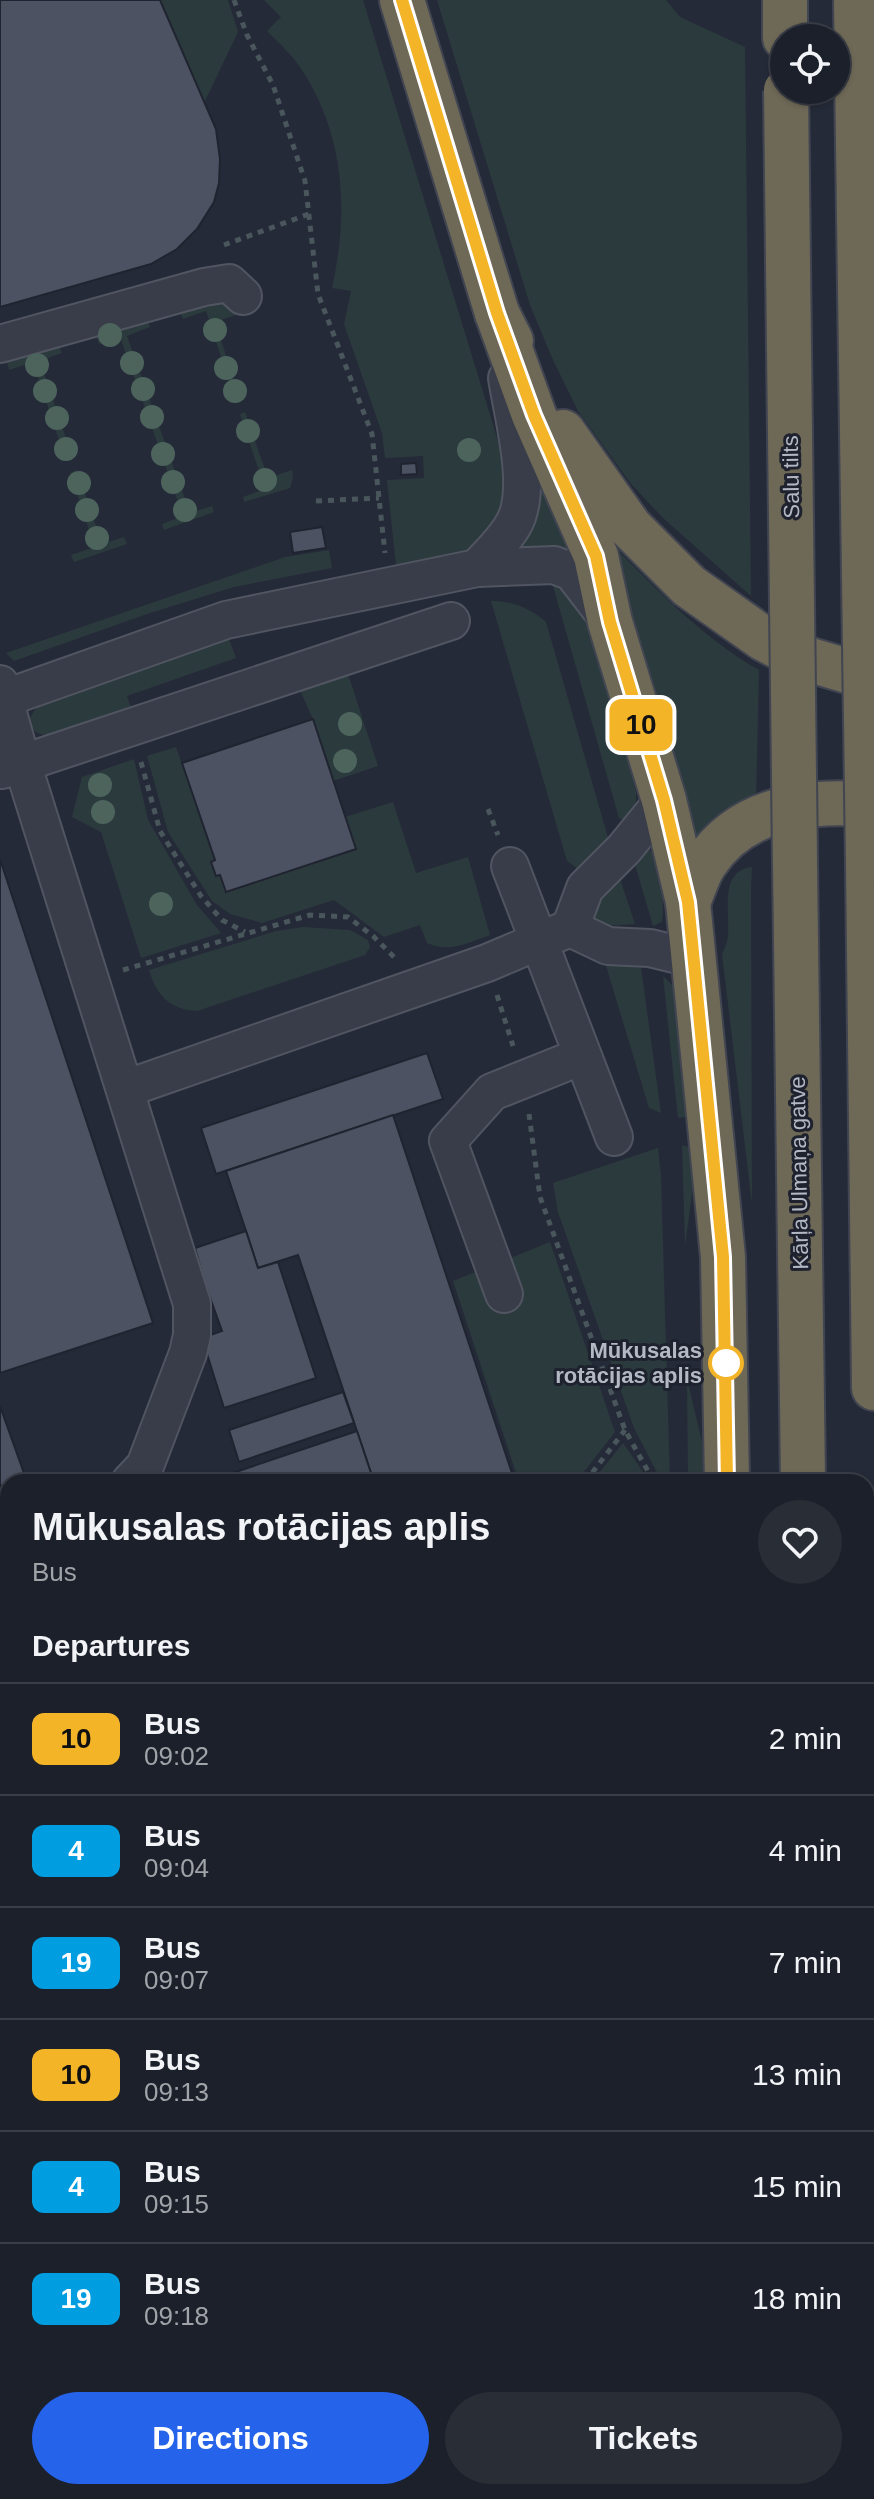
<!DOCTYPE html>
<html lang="en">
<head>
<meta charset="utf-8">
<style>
  :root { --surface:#1c202a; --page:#292d36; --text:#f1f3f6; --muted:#a0a3a8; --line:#3a3e47; --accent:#2563eb }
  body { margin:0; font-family:Arial,sans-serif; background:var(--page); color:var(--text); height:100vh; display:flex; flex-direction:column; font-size:30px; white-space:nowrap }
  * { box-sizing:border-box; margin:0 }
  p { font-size:26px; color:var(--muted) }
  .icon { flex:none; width:44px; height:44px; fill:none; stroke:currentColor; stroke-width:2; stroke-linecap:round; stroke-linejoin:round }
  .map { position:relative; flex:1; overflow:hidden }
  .side { position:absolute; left:0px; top:1474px; width:874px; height:1026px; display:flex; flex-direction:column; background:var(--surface); border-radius:24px 24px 0 0; box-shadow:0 2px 6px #0004,0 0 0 2px var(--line) }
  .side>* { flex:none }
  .badge { padding:0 16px; border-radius:12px; font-size:28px; line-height:52px }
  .buttons { position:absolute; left:770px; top:24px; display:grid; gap:16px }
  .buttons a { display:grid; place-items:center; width:80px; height:80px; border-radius:50%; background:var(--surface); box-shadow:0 2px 6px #0004,0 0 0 2px var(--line); font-size:40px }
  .map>.badge { position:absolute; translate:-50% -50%; box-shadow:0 0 0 4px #fff }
  h2 { padding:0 32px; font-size:30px; line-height:72px }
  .round { display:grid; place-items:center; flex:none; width:84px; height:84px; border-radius:42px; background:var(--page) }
  .headline { display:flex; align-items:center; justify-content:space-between; height:136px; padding:0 32px }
  h1 { font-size:38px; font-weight:600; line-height:60px }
  .action { display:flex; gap:16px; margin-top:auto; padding:16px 32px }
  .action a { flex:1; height:92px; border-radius:48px; background:var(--accent); color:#fff; font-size:32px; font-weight:600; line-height:92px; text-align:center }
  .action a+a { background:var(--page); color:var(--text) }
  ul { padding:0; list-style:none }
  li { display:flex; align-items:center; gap:24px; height:112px; padding:0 32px; border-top:2px solid var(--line) }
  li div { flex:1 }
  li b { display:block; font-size:30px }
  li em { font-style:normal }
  li .badge { min-width:88px; font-weight:700; text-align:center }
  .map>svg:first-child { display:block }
</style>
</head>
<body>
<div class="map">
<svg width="874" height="2499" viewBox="0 0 874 2499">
  <rect width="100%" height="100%" fill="#252a38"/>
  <g fill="#2b3a3d">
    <polygon points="160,0 228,0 238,32 204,103"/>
    <path d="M264 0H363L510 480 506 506 476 549 462 554 396 566 387 480 424 478 423 456 385 458 382 433 344 324 351 291 332 288C349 212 345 134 300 67 291 54 278 42 267 31L281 17Z"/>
    <polygon points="437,0 666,0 680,17 745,47 751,596 663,518 631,484 578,411 553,360 530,305"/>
    <polygon points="215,302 230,305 239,314 215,322 241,401 236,402 206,311 183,319 181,314"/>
    <polygon points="147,319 150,327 127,336 190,513 212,506 214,512 164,530 162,524 183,516 120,337 99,344 96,336"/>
    <polygon points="58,345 62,353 40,361 73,459 66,461 33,362 9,370 7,362"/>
    <polygon points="245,412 268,478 292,470 293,478 290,488 244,502 243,497 265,489 240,414"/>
    <polygon points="537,468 583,557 523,549 521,546 528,533"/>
    <polygon points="77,470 102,544 124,537 127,544 74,562 71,555 95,547 70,473"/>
    <path d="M610 543C657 589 701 637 759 670L756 802 696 852C676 747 640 645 610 543Z"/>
    <polygon points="329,550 332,568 234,587 150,613 14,661 6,653 285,557"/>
    <polygon points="553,586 565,592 587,621 619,723 636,792 636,802 626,822 619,818"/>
    <path d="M491 601C510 600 532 609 546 622L609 841 583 867 578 869 567 861Z"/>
    <path d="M229 639 236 658 127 696 132 711 54 735C27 738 22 716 44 702Z"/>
    <polygon points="348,674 378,766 333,781 313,719 298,686"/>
    <path d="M176 747 215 859 211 862 216 876 220 875 226 892 355 850 345 817 393 802 416 873 468 857 490 935C467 943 451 953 427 943L420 925 384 937 334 900 262 923 230 914 212 901 168 832 147 756Z"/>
    <polygon points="134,759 148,820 197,905 221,933 141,958 101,832 72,817 82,777"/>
    <path d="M650 850C661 865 665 903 662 922L653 926 634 861 646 851Z"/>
    <path d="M752 867 751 888 752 1204 722 954C725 948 728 941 728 935 730 912 719 870 752 867Z"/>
    <polygon points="619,876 635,924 605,926 592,924 593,900"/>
    <path d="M303 927 350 930 368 940 370 947 365 955 197 1011C169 1009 157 996 149 970L276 931Z"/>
    <polygon points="604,959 640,960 661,1113 649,1108"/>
    <polygon points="663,976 673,986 678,998 690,1111 687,1117 678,1118"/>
    <polygon points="682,1145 694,1148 694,1179 685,1246"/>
    <polygon points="658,1148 661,1176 670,1482 662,1482 634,1428 558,1212 553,1183"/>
    <polygon points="550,1242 615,1432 576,1482 519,1482 453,1281"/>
    <polygon points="687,1379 704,1450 705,1482 688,1482"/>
    <polygon points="623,1443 650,1482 592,1482"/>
  </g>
  <polygon fill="#252a38" points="744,0 874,0 871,171 796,90 836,90 836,38 784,38 784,78 744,38"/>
  <g fill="#4c5262" stroke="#202430" stroke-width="2">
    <polygon points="0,0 160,0 216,129 220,159 219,183 214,202 197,229 177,249 151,264 0,307"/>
    <polygon points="416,463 417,474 401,475 401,464"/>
    <polygon points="322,527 326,548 293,553 290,532"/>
    <polygon points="313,719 356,849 226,892 220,875 216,876 211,862 215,860 182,763"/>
    <polygon points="0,859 153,1323 0,1373"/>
    <polygon points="427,1053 443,1099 216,1174 201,1128"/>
    <polygon points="393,1115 515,1482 374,1482 298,1255 258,1268 246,1231 226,1171"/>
    <polygon points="246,1231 258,1268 278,1262 316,1378 224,1408 202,1338 222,1331 204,1281 195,1248"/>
    <polygon points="343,1392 354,1423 239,1462 229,1430"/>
    <polygon points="0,1406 25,1476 0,1486"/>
    <polygon points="357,1431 374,1482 217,1482 215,1479"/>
    <polygon points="8,1593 8,1709 0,1711 0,1596"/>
    <polygon points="8,1863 8,2492 273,2492 253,2499 0,2499 0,1865"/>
    <polygon points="273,2492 422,2492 425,2499 253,2499"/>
    <polygon points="422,2492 492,2492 472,2499 425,2499"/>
  </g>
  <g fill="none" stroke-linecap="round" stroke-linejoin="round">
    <defs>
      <g id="minor">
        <polyline points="0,344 204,287 229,283 243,296"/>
        <path d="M477 568C489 555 504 541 513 525 534 491 513 417 507 378"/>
        <polyline points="0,684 22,763 192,1304 192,1335 188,1353 145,1466 130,1482"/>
        <polyline points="0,700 226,620 477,568 554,565 572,572 609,620"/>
        <polyline points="2,770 451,621"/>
        <polyline points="510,866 614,1137"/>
        <polyline points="570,928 585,888 624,849 664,800"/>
        <polyline points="125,1089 487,963 570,928 608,946 650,948 695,959"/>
        <polyline points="504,1294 448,1141 492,1092 582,1056"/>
        <polyline points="0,1547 8,1544"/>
        <polyline points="0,1803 8,1800"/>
      </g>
      <g id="highway">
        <polyline points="402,0 497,313 511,341"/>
        <polyline points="785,0 785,38"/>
        <polyline points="497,313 534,415 596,556 610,622 664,800 688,902 723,1257 727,1482"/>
        <polyline points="563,432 630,527 689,586 764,639 797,656 874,679"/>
        <polyline points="795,863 803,1482"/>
        <polyline points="868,863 874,1388"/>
        <path d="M688 902C694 889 698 873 706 862 743 806 812 799 874 805"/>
        <polyline points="711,2499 712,2492"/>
        <polyline points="796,2499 796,2492"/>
      </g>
    </defs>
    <use href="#minor" stroke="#515561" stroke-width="40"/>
    <use href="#highway" stroke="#414551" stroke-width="48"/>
    <g stroke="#49565b" stroke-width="5" stroke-dasharray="6 6" stroke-linecap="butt">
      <polyline points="234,0 247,35 273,85 305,181 318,294 372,434 385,553"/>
      <polyline points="224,245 309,214"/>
      <polyline points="316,501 379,498"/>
      <polyline points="141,762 160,831 201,896 222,920 245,932"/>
      <polyline points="488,809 498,835"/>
      <polyline points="123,970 310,915 348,917 373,936 394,957"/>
      <polyline points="497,995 513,1046"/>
      <polyline points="529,1114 540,1197 625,1430 654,1482"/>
      <polyline points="585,1482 625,1430"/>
    </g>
    <use href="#minor" stroke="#393d49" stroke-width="36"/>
    <use href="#highway" stroke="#6e6857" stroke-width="44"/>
    <defs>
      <g id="highway-bridge">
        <polyline points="856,0 868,863"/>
        <polyline points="786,90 795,863"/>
      </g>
    </defs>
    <use href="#highway-bridge" stroke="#414551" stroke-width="48" stroke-linecap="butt"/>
    <use href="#highway-bridge" stroke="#6e6857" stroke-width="44"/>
  </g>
  <g fill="#4d645d">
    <circle cx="215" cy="330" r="12"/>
    <circle cx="110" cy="335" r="12"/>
    <circle cx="132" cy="363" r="12"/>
    <circle cx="37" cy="365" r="12"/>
    <circle cx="226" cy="368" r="12"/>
    <circle cx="143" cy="389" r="12"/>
    <circle cx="45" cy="391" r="12"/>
    <circle cx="235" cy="391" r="12"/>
    <circle cx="152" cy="417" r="12"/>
    <circle cx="57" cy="418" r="12"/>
    <circle cx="248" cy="431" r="12"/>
    <circle cx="66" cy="449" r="12"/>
    <circle cx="469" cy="450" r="12"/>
    <circle cx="163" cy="454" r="12"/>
    <circle cx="265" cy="480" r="12"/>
    <circle cx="173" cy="482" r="12"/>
    <circle cx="79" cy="483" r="12"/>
    <circle cx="87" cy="510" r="12"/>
    <circle cx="185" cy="510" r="12"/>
    <circle cx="97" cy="538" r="12"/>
    <circle cx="350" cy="724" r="12"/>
    <circle cx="345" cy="761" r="12"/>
    <circle cx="100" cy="785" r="12"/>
    <circle cx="103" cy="812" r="12"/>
    <circle cx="161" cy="904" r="12"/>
  </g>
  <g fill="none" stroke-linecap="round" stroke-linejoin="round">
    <defs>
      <polyline id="line" points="402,0 497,313 534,415 596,556 610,622 664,800 688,902 723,1257 727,1482"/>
    </defs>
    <use href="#line" stroke="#fff" stroke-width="18"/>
    <use href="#line" stroke="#f4b427" stroke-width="12"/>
  </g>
  <circle fill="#fff" stroke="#f4b427" stroke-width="4" cx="726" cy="1363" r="16"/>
  <g text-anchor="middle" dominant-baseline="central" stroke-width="6" stroke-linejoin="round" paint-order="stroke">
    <g font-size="22" fill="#b4b8c5" stroke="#1e222e">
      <text transform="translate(791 477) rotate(-91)">Salu tilts</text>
      <text transform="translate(799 1173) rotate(-91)">Kārļa Ulmaņa gatve</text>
    </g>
    <g font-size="22" font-weight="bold" fill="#b4b8c5" stroke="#1e222e" text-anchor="end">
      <text x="702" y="1350">Mūkusalas<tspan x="702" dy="25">rotācijas aplis</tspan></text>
    </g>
  </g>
</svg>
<div class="buttons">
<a><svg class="icon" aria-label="locate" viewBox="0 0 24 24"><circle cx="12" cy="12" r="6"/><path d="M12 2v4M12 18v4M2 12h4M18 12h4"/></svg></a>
</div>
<b class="badge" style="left:641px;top:725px;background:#f4b427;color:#111">10</b>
<section class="side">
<div class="headline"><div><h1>Mūkusalas rotācijas aplis</h1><p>Bus</p></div><a class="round"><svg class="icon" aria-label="heart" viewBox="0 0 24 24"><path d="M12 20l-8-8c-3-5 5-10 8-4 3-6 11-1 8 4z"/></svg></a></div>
<h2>Departures</h2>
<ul>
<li><span class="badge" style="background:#f4b427;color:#111">10</span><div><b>Bus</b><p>09:02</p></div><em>2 min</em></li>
<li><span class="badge" style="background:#009de0;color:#fff">4</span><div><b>Bus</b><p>09:04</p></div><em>4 min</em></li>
<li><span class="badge" style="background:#009de0;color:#fff">19</span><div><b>Bus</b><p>09:07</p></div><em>7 min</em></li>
<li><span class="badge" style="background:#f4b427;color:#111">10</span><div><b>Bus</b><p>09:13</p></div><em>13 min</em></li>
<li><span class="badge" style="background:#009de0;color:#fff">4</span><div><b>Bus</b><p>09:15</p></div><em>15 min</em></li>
<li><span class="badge" style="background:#009de0;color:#fff">19</span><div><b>Bus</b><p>09:18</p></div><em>18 min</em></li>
</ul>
<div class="action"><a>Directions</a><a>Tickets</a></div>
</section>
</div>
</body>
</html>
